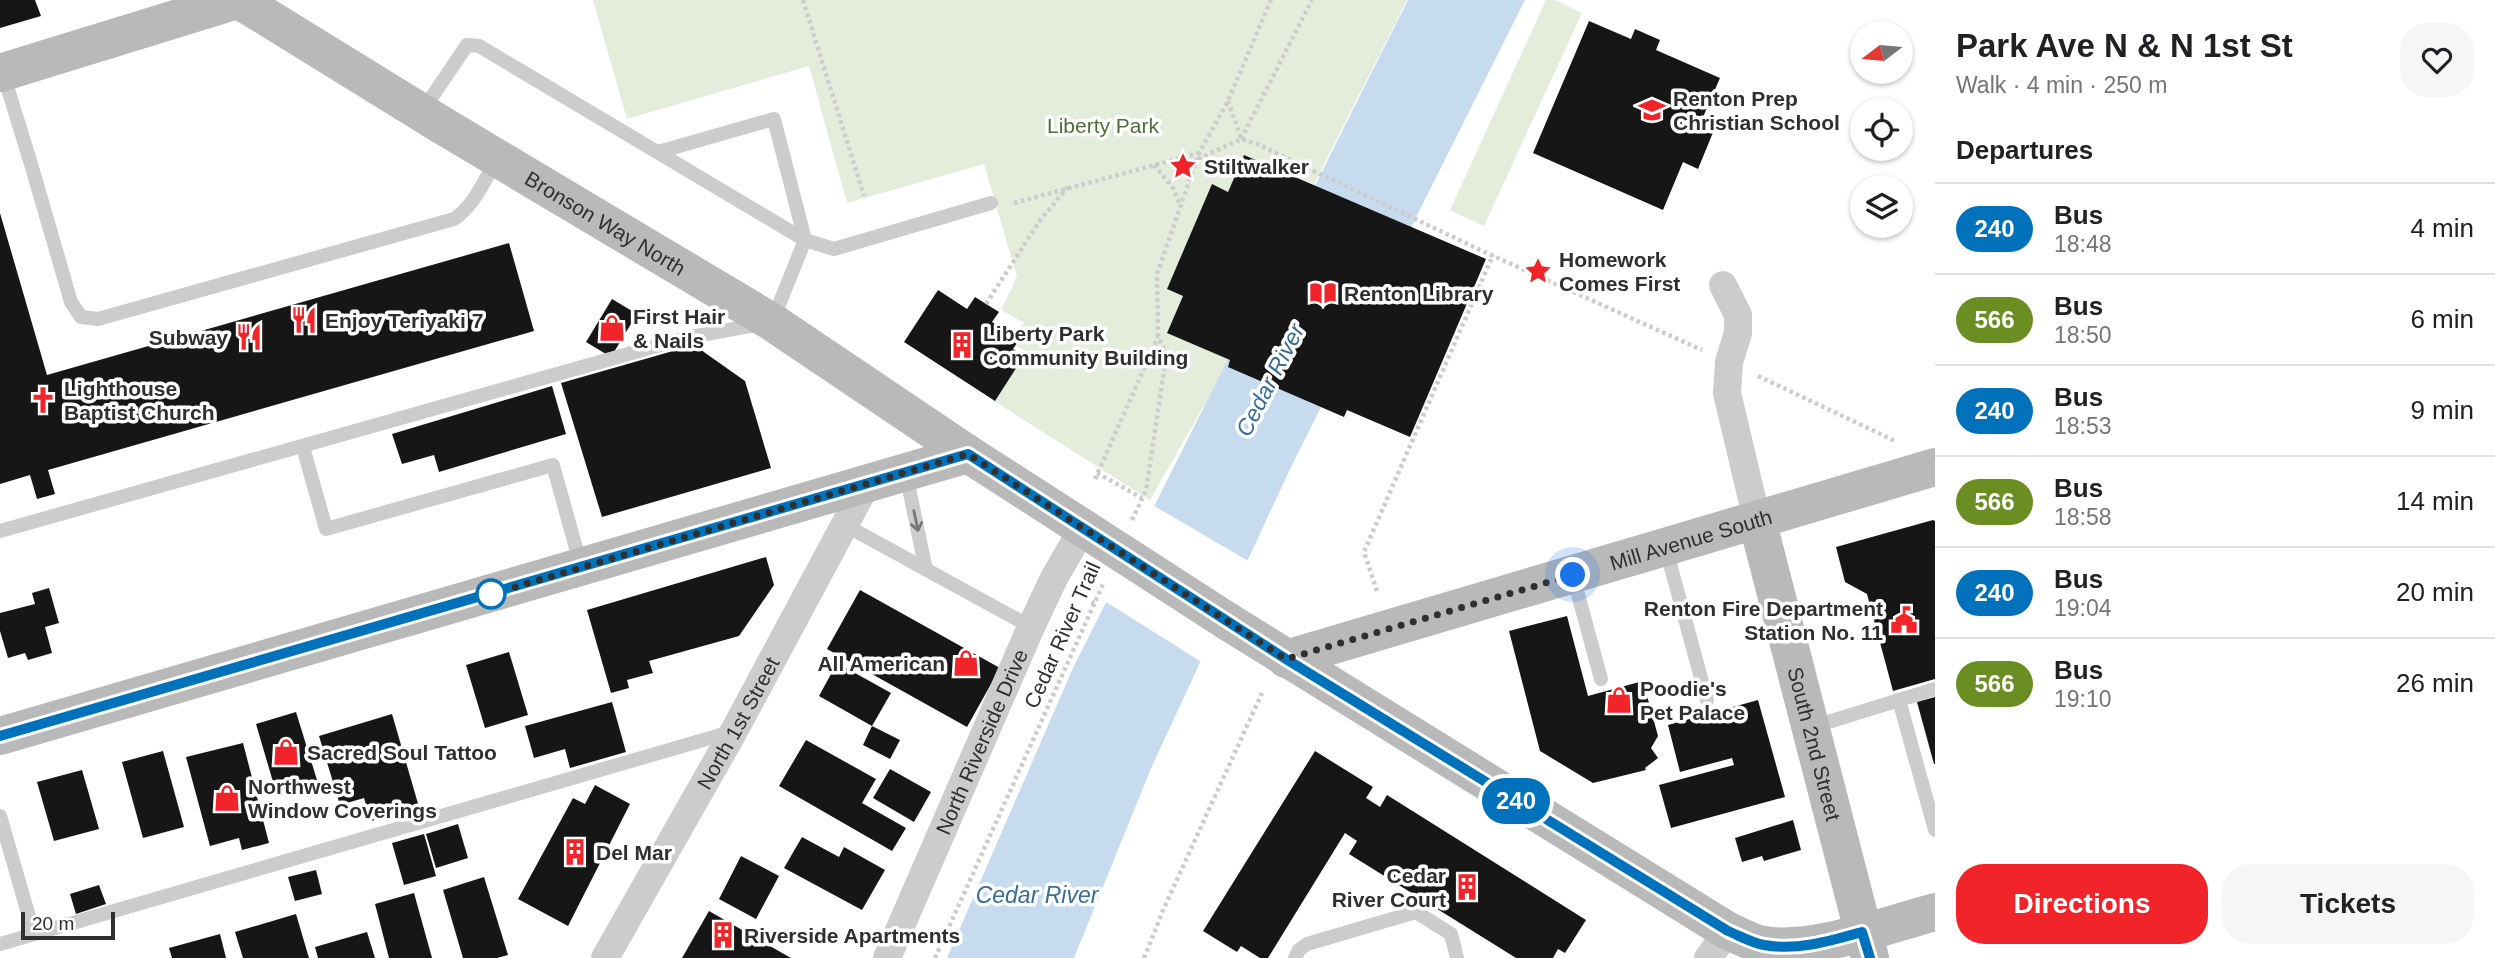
<!DOCTYPE html>
<html lang="en">
<head>
<meta charset="utf-8">
<style>
  :root { --surface:#fff; --page:#f6f6f6; --text:#202124; --muted:#757577; --line:#e0e0e0; --accent:#f12529 }
  body { margin:0; font-family:Helvetica,sans-serif; background:var(--page); color:var(--text); height:100vh; display:flex; flex-direction:column; font-size:26px; white-space:nowrap }
  * { box-sizing:border-box; margin:0 }
  p { font-size:23px; color:var(--muted) }
  .icon { flex:none; width:38px; height:38px; fill:none; stroke:currentColor; stroke-width:2; stroke-linecap:round; stroke-linejoin:round }
  .map { position:relative; flex:1; overflow:hidden }
  .drawer { display:flex; flex-direction:column; background:var(--surface); width:560px }
  .drawer>* { flex:none }
  .badge { padding:0 14px; border-radius:23px; font-size:24px; line-height:46px }
  .needle { width:46px; rotate:254deg }
  .fabs { position:absolute; left:1850px; top:21px; display:grid; gap:14px }
  .fabs a { display:grid; place-items:center; width:63px; height:63px; border-radius:50%; background:var(--surface); box-shadow:0 2px 5px #0004; font-size:35px }
  .scale { position:absolute; left:21px; bottom:18px; width:94px; box-sizing:border-box; padding-left:7px; border:4px solid #2f2f2f; border-top:0; font-size:19px; line-height:24px; white-space:nowrap; color:#2f2f2f; -webkit-text-stroke:5px #fff; paint-order:stroke }
  .you { position:absolute; width:35px; height:35px; margin:-18px; border:5px solid #fff; border-radius:50%; background:#1a73e8; box-shadow:0 0 0 10px #1a73e833 }
  .map>.badge { position:absolute; translate:-50% -50%; box-shadow:0 0 0 4px #fff }
  h2 { padding:0 21px; font-size:26px; line-height:63px }
  .round { display:grid; place-items:center; flex:none; width:74px; height:74px; border-radius:28px; background:var(--page) }
  .overview { display:flex; align-items:center; justify-content:space-between; height:119px; padding:0 21px }
  h1 { font-size:33px; font-weight:600; line-height:52px }
  .button { display:flex; gap:14px; margin-top:auto; padding:14px 21px }
  .button a { flex:1; height:80px; border-radius:28px; background:var(--accent); color:#fff; font-size:28px; font-weight:600; line-height:80px; text-align:center }
  .button a+a { background:var(--page); color:var(--text) }
  ul { padding:0; list-style:none }
  li { display:flex; align-items:center; gap:21px; height:91px; padding:0 21px; border-top:2px solid var(--line) }
  li div { flex:1 }
  li b { display:block; font-size:26px }
  li em { font-style:normal }
  li .badge { min-width:77px; font-weight:700; text-align:center }
  main { display:flex; flex:1; min-height:0 }
  .map>svg:first-child { display:block }
</style>
</head>
<body>
<main>
<div class="map">
<svg width="1935" height="958" viewBox="0 0 1935 958">
  <rect width="100%" height="100%" fill="#fff"/>
  <g fill="#e4eddb">
    <polygon points="593,0 1407,0 1314,184 1244,155 1228,192 1212,185 1167,289 1183,296 1167,332 1230,360 1150,500 994,401 1027,352 1011,343 1024,323 1001,310 1017,277 984,164 847,203 809,66 627,119"/>
    <polygon points="1546,0 1555,0 1582,13 1484,226 1450,210"/>
  </g>
  <polygon fill="#c6dcee" points="1408,0 1525,0 1291,467 1152,766 1074,958 947,958 1073,668"/>
  <polygon fill="#fff" points="1151,504 1250,562 1203,663 1103,600"/>
  <g fill="#161616">
    <polygon points="0,0 35,0 41,16 0,28"/>
    <polygon points="1589,21 1631,39 1635,29 1660,40 1656,50 1720,78 1700,124 1714,130 1698,169 1683,162 1663,210 1533,153"/>
    <polygon points="1244,155 1486,259 1410,437 1347,410 1344,417 1228,367 1230,360 1167,333 1183,296 1167,289 1212,184 1228,192"/>
    <polygon points="0,213 47,375 509,243 534,331 48,470 55,494 37,499 30,475 0,484"/>
    <polygon points="938,290 967,309 975,297 999,312 992,322 1019,340 1013,349 1024,356 995,401 904,342"/>
    <polygon points="612,299 637,314 611,357 586,342"/>
    <polygon points="694,345 745,381 771,468 602,517 561,383"/>
    <polygon points="552,386 566,434 439,472 434,455 402,464 392,434"/>
    <polygon points="1933,520 1935,521 1935,679 1893,691 1867,594 1845,582 1836,547"/>
    <polygon points="766,557 774,585 739,636 649,661 653,673 627,680 629,688 611,693 587,610"/>
    <polygon points="49,588 59,623 45,627 52,653 28,660 25,653 8,658 0,631 0,613 35,604 32,593"/>
    <polygon points="860,590 1000,668 967,727 827,649"/>
    <polygon points="1567,616 1588,696 1643,681 1658,736 1651,748 1658,758 1645,768 1646,770 1593,783 1540,751 1509,631"/>
    <polygon points="509,652 528,715 485,728 466,665"/>
    <polygon points="837,663 891,693 872,726 819,696"/>
    <polygon points="1935,697 1935,764 1934,764 1917,702"/>
    <polygon points="1758,700 1785,797 1671,828 1659,785 1734,765 1732,758 1680,772 1668,725"/>
    <polygon points="612,702 626,752 570,768 565,749 534,758 525,726"/>
    <polygon points="296,712 317,780 276,792 256,724"/>
    <polygon points="392,714 419,807 371,821 364,798 340,805 319,736"/>
    <polygon points="872,726 900,740 890,759 863,745"/>
    <polygon points="806,740 876,779 862,803 906,828 892,851 779,786"/>
    <polygon points="243,743 269,843 242,850 239,838 210,846 186,757"/>
    <polygon points="163,751 184,827 143,838 122,762"/>
    <polygon points="1315,751 1373,787 1366,798 1380,807 1387,795 1586,920 1565,953 1558,949 1553,958 1516,958 1349,854 1357,841 1345,833 1268,958 1260,958 1241,946 1237,952 1203,931"/>
    <polygon points="890,769 931,792 914,822 873,798"/>
    <polygon points="82,770 99,829 54,841 37,782"/>
    <polygon points="595,785 630,804 568,926 518,899 573,798 585,804"/>
    <polygon points="1793,820 1801,850 1764,861 1762,856 1742,862 1735,838"/>
    <polygon points="458,824 468,858 436,868 426,834"/>
    <polygon points="424,834 436,876 404,885 392,843"/>
    <polygon points="802,837 839,857 844,847 885,870 862,910 784,868"/>
    <polygon points="741,856 779,876 756,919 719,899"/>
    <polygon points="316,870 322,894 295,901 288,877"/>
    <polygon points="484,877 508,955 497,958 463,958 443,890"/>
    <polygon points="99,885 106,904 76,914 70,894"/>
    <polygon points="414,893 432,958 389,958 375,904"/>
    <polygon points="709,911 791,958 682,958"/>
    <polygon points="296,914 309,958 243,958 235,932"/>
    <polygon points="367,932 375,958 318,958 315,947"/>
    <polygon points="220,934 226,958 172,958 169,948"/>
  </g>
  <g fill="none" stroke-linecap="round" stroke-linejoin="round">
    <g stroke="#ccc" stroke-width="4.5" stroke-dasharray="3.5 3.5" stroke-linecap="butt">
      <polyline points="803,0 864,196"/>
      <polyline points="1228,101 1241,138"/>
      <polyline points="1241,139 1312,0"/>
      <polyline points="1198,159 1241,139 1255,143 1489,254 1702,350"/>
      <polyline points="1154,165 1173,188 1180,205"/>
      <polyline points="1014,203 1199,153"/>
      <polyline points="986,304 1041,219 1068,187"/>
      <polyline points="1758,376 1895,441"/>
      <polyline points="1097,473 1142,498"/>
      <polyline points="1095,479 1158,337"/>
      <polyline points="1132,520 1146,491 1165,364 1163,347 1158,336 1157,274 1199,153 1228,101 1271,0"/>
      <polyline points="1377,591 1364,552 1493,255"/>
      <polyline points="1080,594 1094,603"/>
      <polyline points="935,958 1104,582"/>
      <polyline points="1144,958 1164,908 1262,693"/>
    </g>
    <g stroke="#ccc" stroke-width="14">
      <path d="M3 73 31 164 71 302 81 317 98 319 454 219C474 206 485 179 497 159"/>
      <polyline points="423,110 467,45 479,46 805,240 774,119 658,152"/>
      <polyline points="303,447 326,529 553,465 581,566"/>
      <polyline points="906,474 926,570"/>
      <polyline points="845,525 1031,627"/>
      <polyline points="0,531 685,338 772,322 805,240 834,249 991,203"/>
      <polyline points="1666,549 1707,700"/>
      <polyline points="1573,576 1601,679"/>
      <polyline points="1899,700 1935,830"/>
      <polyline points="1812,727 1935,689"/>
      <polyline points="0,816 34,934"/>
      <polyline points="0,944 731,732"/>
      <polyline points="1295,958 1299,950 1307,944 1416,912 1451,934 1457,958"/>
    </g>
    <g stroke="#ccc" stroke-width="28">
      <polyline points="1723,285 1738,315 1738,333 1729,362 1727,393 1757,520"/>
      <path id="s1" d="M605 958 734 731 866 485"/>
      <path id="s2" d="M887 958 1031 627 1054 578 1083 528"/>
      <polyline points="1708,958 1728,931"/>
    </g>
    <g stroke="#b9b9b9" stroke-width="38">
      <path id="s3" d="M239 0 440 124 772 322 968 454 1083 528"/>
      <polyline points="0,73 237,0"/>
      <path id="s4" d="M1757 520 1870 958"/>
      <path d="M1227 621 1728 931C1740 936 1752 943 1764 945 1813 953 1886 925 1935 912"/>
      <path id="s5" d="M1286 659 1935 467"/>
      <polyline points="0,736 968,454"/>
    </g>
    <polyline stroke="#b9b9b9" stroke-width="38" points="1083,528 1227,621"/>
  </g>
  <defs><path id="oneway-shaft" d="M-6 0H5M1.5-3L5.5 0L1.5 3" fill="none" stroke-width="1.6" stroke-linecap="round" stroke-linejoin="round" transform="scale(1.75)"/></defs>
  <use stroke="#767676" href="#oneway-shaft" transform="translate(916 521) rotate(78)"/>
  <g fill="none" stroke-linecap="round" stroke-linejoin="round">
    <defs>
      <path id="line" d="M0 736 968 454 1286 659 1728 931C1740 936 1752 943 1764 945 1797 951 1830 941 1862 932L1870 958"/>
    </defs>
    <use href="#line" stroke="#fff" stroke-width="16"/>
    <use href="#line" stroke="#0072bc" stroke-width="10"/>
    <polyline stroke="#2f2f2f" stroke-width="7" stroke-dasharray="0 12.6" points="491,594 968,454 1286,659 1573,575"/>
  </g>
  <defs>
    <symbol id="school-bare" viewBox="-9 -9 18 18"><path d="M0-5L7-2L0 1L-7-2ZM-4 1L0 2.5L4 1V4Q0 6-4 4Z" fill="#f12529" stroke="#fff" stroke-width="2.5" paint-order="stroke"/></symbol>
    <symbol id="sight-bare" viewBox="-9 -9 18 18"><path d="M0-6L1.8-2.2L6-1.7L2.9 1.2L3.7 5.4L0 3.3L-3.7 5.4L-2.9 1.2L-6-1.7L-1.8-2.2Z" fill="#f12529" stroke="#fff" stroke-width="2.5" paint-order="stroke"/></symbol>
    <symbol id="library-bare" viewBox="-9 -9 18 18"><path d="M-6-4Q-3-5.5-.7-3.5V5Q-3 3-6 4ZM6-4Q3-5.5 .7-3.5V5Q3 3 6 4Z" fill="#f12529" stroke="#fff" stroke-width="2.5" paint-order="stroke"/></symbol>
    <symbol id="restaurant-bare" viewBox="-9 -9 18 18"><path d="M-5-6h1v4h1v-4h1v4h1v-4h1v5L-1.5 .5V6h-2V.5L-5-1ZM5-6V6H3V1.5H1.5Q1.5-4 5-6Z" fill="#f12529" stroke="#fff" stroke-width="2.5" paint-order="stroke"/></symbol>
    <symbol id="shop-bare" viewBox="-9 -9 18 18"><path d="M-5-2.5h2.3a2.7 3.5 0 0 1 5.4 0H5L5.5 6h-11ZM-1.5-2.5h3a1.5 2.3 0 0 0-3 0Z" fill="#f12529" stroke="#fff" stroke-width="2.5" paint-order="stroke"/></symbol>
    <symbol id="building-bare" viewBox="-9 -9 18 18"><path d="M-4-6H4V6H1V3H-1V6H-4ZM-2.5-4.3h1.7v1.8h-1.7ZM.8-4.3h1.7v1.8H.8ZM-2.5-1h1.7V.8h-1.7ZM.8-1h1.7V.8H.8Z" fill="#f12529" stroke="#fff" stroke-width="2.5" paint-order="stroke"/></symbol>
    <symbol id="church-bare" viewBox="-9 -9 18 18"><path d="M-1.2-6h2.4v3.5h3.3v2.4h-3.3V6h-2.4V-.1h-3.3v-2.4h3.3Z" fill="#f12529" stroke="#fff" stroke-width="2.5" paint-order="stroke"/></symbol>
    <symbol id="civic-bare" viewBox="-9 -9 18 18"><path d="M-.6-6.5H3V-4.5H.6V-3L4-1V1h2V6H-6V1h2V-1L-.6-3ZM-1.2 2.5V6h2.4V2.5Z" fill="#f12529" stroke="#fff" stroke-width="2.5" paint-order="stroke"/></symbol>
  </defs>
  <g fill-rule="evenodd">
    <use href="#school-bare" x="1633" y="91" width="38" height="38"/>
    <use href="#sight-bare" x="1164" y="147" width="38" height="38"/>
    <use href="#sight-bare" x="1519" y="252" width="38" height="38"/>
    <use href="#library-bare" x="1304" y="274" width="38" height="38"/>
    <use href="#restaurant-bare" x="285" y="301" width="38" height="38"/>
    <use href="#shop-bare" x="593" y="309" width="38" height="38"/>
    <use href="#restaurant-bare" x="230" y="318" width="38" height="38"/>
    <use href="#building-bare" x="943" y="326" width="38" height="38"/>
    <use href="#church-bare" x="24" y="381" width="38" height="38"/>
    <use href="#civic-bare" x="1885" y="601" width="38" height="38"/>
    <use href="#shop-bare" x="947" y="644" width="38" height="38"/>
    <use href="#shop-bare" x="1600" y="681" width="38" height="38"/>
    <use href="#shop-bare" x="267" y="733" width="38" height="38"/>
    <use href="#shop-bare" x="208" y="779" width="38" height="38"/>
    <use href="#building-bare" x="556" y="833" width="38" height="38"/>
    <use href="#building-bare" x="1448" y="868" width="38" height="38"/>
    <use href="#building-bare" x="704" y="916" width="38" height="38"/>
  </g>
  <circle fill="#fff" stroke="#0072bc" stroke-width="3.5" cx="491" cy="594" r="14"/>
  <g text-anchor="middle" dominant-baseline="central" stroke-width="7" stroke-linejoin="round" paint-order="stroke">
    <g font-size="21" font-weight="bold" fill="#2f2f2f" stroke="#fff" text-anchor="start">
      <text x="1673" y="98">Renton Prep<tspan x="1673" dy="24">Christian School</tspan></text>
      <text x="1204" y="166">Stiltwalker</text>
      <text x="1559" y="259">Homework<tspan x="1559" dy="24">Comes First</tspan></text>
      <text x="1344" y="293">Renton Library</text>
      <text x="633" y="316">First Hair<tspan x="633" dy="24">&amp; Nails</tspan></text>
      <text x="325" y="320">Enjoy Teriyaki 7</text>
      <text x="983" y="333">Liberty Park<tspan x="983" dy="24">Community Building</tspan></text>
      <text x="228" y="337" text-anchor="end">Subway</text>
      <text x="64" y="388">Lighthouse<tspan x="64" dy="24">Baptist Church</tspan></text>
      <text x="1883" y="608" text-anchor="end">Renton Fire Department<tspan x="1883" dy="24">Station No. 11</tspan></text>
      <text x="945" y="663" text-anchor="end">All American</text>
      <text x="1640" y="688">Poodie's<tspan x="1640" dy="24">Pet Palace</tspan></text>
      <text x="307" y="752">Sacred Soul Tattoo</text>
      <text x="248" y="786">Northwest<tspan x="248" dy="24">Window Coverings</tspan></text>
      <text x="596" y="852">Del Mar</text>
      <text x="1446" y="875" text-anchor="end">Cedar<tspan x="1446" dy="24">River Court</tspan></text>
      <text x="744" y="935">Riverside Apartments</text>
    </g>
    <g font-size="21" fill="#4e6d39" stroke="#fff">
      <text x="1103" y="125">Liberty Park</text>
    </g>
    <g font-size="21" fill="#2f2f2f" stroke="#fff">
      <text stroke="none"><textPath href="#s3" startOffset="429">Bronson Way North</textPath></text>
      <text stroke="none"><textPath href="#s5" startOffset="422">Mill Avenue South</textPath></text>
      <text transform="translate(1062 635) rotate(-66)">Cedar River Trail</text>
      <text stroke="none"><textPath href="#s1" startOffset="270">North 1st Street</textPath></text>
      <text stroke="none"><textPath href="#s2" startOffset="236">North Riverside Drive</textPath></text>
      <text stroke="none"><textPath href="#s4" startOffset="231">South 2nd Street</textPath></text>
    </g>
    <g font-size="23" font-style="italic" fill="#376c96" stroke="#fff">
      <text transform="translate(1270 380) rotate(-63)">Cedar River</text>
      <text x="1037" y="895">Cedar River</text>
    </g>
  </g>
</svg>
<div class="fabs">
<a><svg class="needle" viewBox="-14 -14 28 28"><path d="M0-13l5 13h-10z" fill="#e53935"/><path d="M0 13l5-13h-10z" fill="#757577"/></svg></a>
<a><svg class="icon" aria-label="locate" viewBox="0 0 24 24"><circle cx="12" cy="12" r="6"/><path d="M12 2v4M12 18v4M2 12h4M18 12h4"/></svg></a>
<a><svg class="icon" aria-label="layers" viewBox="0 0 24 24"><path d="M12 4l9 5-9 5-9-5zM3 14l9 5 9-5"/></svg></a>
</div>
<div class="scale">20 m</div>
<div class="you" style="left:1573px;top:575px"></div>
<b class="badge" style="left:1516px;top:801px;background:#0072bc;color:#fff">240</b>
</div>
<section class="drawer">
<div class="overview"><div><h1>Park Ave N &amp; N 1st St</h1><p>Walk · 4 min · 250 m</p></div><a class="round"><svg class="icon" aria-label="heart" viewBox="0 0 24 24"><path d="M12 20l-8-8c-3-5 5-10 8-4 3-6 11-1 8 4z"/></svg></a></div>
<h2>Departures</h2>
<ul>
<li><span class="badge" style="background:#0072bc;color:#fff">240</span><div><b>Bus</b><p>18:48</p></div><em>4 min</em></li>
<li><span class="badge" style="background:#6b8e23;color:#fff">566</span><div><b>Bus</b><p>18:50</p></div><em>6 min</em></li>
<li><span class="badge" style="background:#0072bc;color:#fff">240</span><div><b>Bus</b><p>18:53</p></div><em>9 min</em></li>
<li><span class="badge" style="background:#6b8e23;color:#fff">566</span><div><b>Bus</b><p>18:58</p></div><em>14 min</em></li>
<li><span class="badge" style="background:#0072bc;color:#fff">240</span><div><b>Bus</b><p>19:04</p></div><em>20 min</em></li>
<li><span class="badge" style="background:#6b8e23;color:#fff">566</span><div><b>Bus</b><p>19:10</p></div><em>26 min</em></li>
</ul>
<div class="button"><a>Directions</a><a>Tickets</a></div>
</section>
</main>
</body>
</html>
